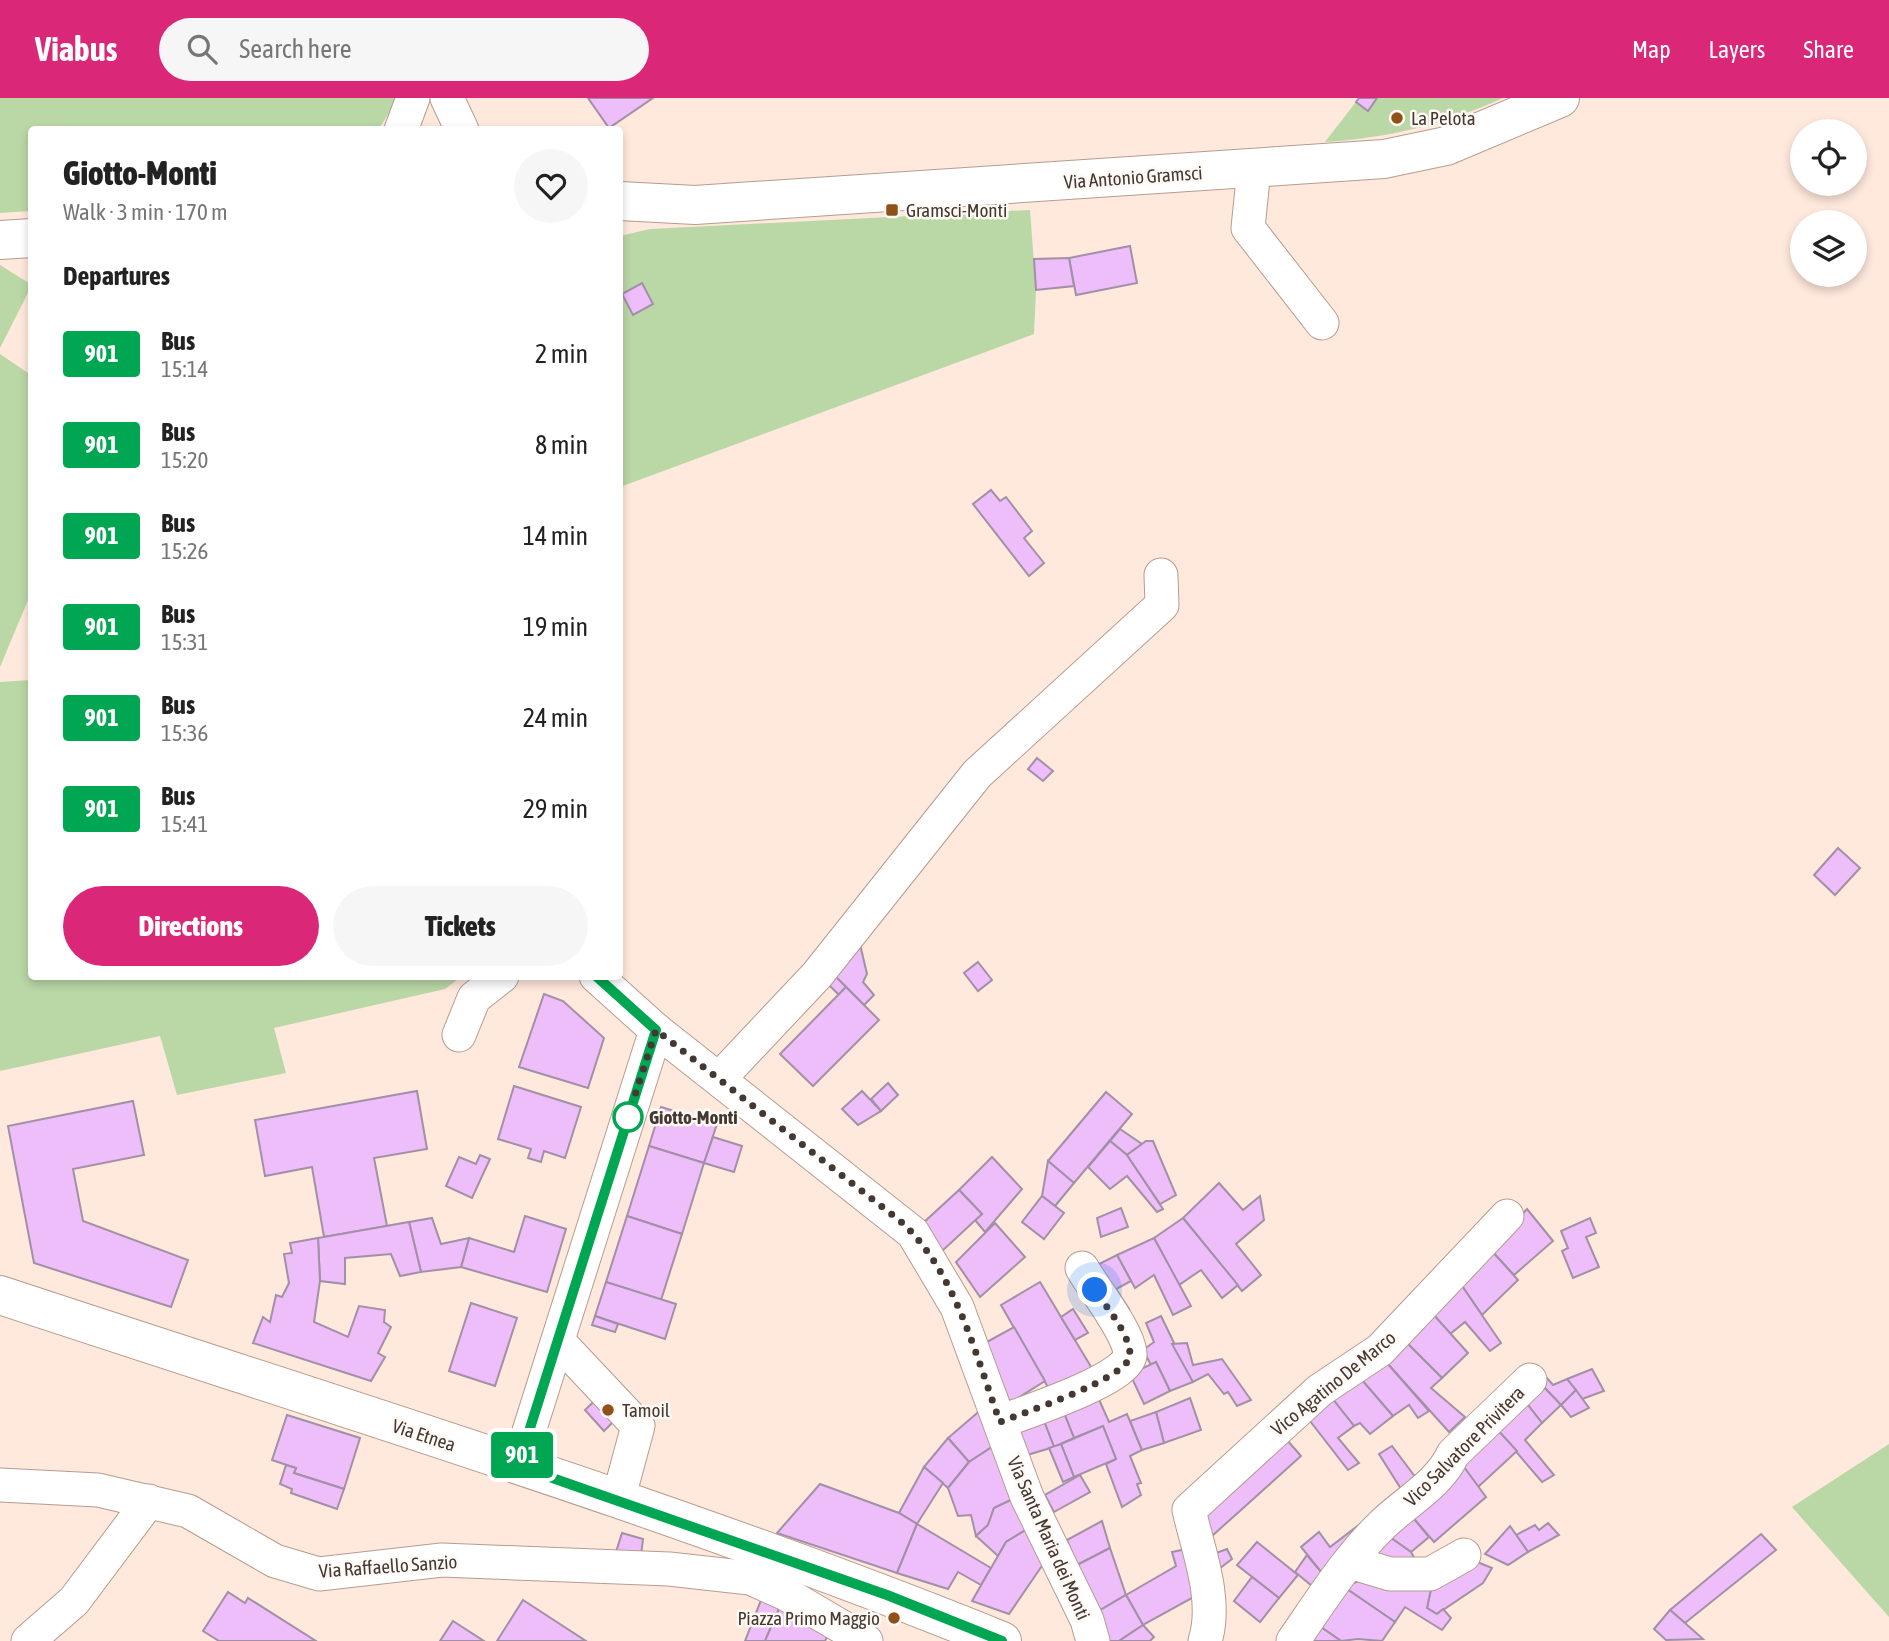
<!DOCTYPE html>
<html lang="en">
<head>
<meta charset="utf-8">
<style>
  :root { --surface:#fff; --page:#f6f6f6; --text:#222; --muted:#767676; --accent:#db2777 }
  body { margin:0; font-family:"Asap Condensed",sans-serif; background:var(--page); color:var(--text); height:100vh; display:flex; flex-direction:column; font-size:26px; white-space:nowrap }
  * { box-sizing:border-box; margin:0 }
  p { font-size:23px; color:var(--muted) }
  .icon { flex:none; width:38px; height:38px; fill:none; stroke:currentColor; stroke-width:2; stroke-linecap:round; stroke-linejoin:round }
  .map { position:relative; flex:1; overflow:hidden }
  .sheet { position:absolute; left:28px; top:28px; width:595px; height:854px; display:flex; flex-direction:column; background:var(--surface); border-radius:7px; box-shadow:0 4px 10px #0003 }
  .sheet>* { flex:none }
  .badge { padding:0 14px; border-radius:5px; font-size:24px; line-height:46px }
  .fabs { position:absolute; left:1790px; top:21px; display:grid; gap:14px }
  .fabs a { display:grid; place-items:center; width:77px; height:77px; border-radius:50%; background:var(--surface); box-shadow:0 4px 10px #0003; font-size:35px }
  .you { position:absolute; width:35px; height:35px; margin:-18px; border:5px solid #fff; border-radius:50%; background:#1a73e8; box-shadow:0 0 0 10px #1a73e833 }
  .map>.badge { position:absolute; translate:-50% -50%; box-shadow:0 0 0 4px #fff }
  h2 { padding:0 35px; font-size:26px; line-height:63px }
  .round { display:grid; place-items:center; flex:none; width:74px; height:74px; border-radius:37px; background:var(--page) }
  .headline { display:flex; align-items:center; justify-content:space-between; height:119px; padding:0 35px }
  h1 { font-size:33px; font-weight:800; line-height:52px }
  .action { display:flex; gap:14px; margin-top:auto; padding:14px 35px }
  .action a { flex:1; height:80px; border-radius:42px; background:var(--accent); color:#fff; font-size:28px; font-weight:800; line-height:80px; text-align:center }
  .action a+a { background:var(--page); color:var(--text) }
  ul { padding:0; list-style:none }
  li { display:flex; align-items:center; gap:21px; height:91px; padding:0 35px }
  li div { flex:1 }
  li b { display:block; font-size:26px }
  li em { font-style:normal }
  li .badge { min-width:77px; font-weight:700; text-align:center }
  header { display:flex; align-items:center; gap:42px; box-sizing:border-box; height:98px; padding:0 35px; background:var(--accent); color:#fff }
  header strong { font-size:33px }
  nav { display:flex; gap:38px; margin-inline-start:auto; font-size:24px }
  .search { width:490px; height:63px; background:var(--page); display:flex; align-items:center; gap:18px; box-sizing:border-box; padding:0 24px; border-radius:38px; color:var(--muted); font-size:26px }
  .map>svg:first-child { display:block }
</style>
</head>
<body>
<header>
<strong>Viabus</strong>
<div class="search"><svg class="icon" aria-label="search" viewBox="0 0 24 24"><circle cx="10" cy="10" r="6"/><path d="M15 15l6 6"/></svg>Search here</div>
<nav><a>Map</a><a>Layers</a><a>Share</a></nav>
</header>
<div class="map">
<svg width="1889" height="1543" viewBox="0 0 1889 1543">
  <rect width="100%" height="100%" fill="#ffe8dc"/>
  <g fill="#bad7a6">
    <polygon points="0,0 398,0 379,31 32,32 31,113 0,115"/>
    <path d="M1359 0H1503C1446 26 1388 40 1325 44Z"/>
    <polygon points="1030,112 1036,192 1034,236 620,389 620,138 650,131"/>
    <polygon points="0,167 32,187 0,250"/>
    <polygon points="0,256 31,277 31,495 0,569"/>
    <polygon points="31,582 32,878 461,879 445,891 274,930 286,975 177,997 160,938 0,973 0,584"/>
    <polygon points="1889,1346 1889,1519 1792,1409"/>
  </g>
  <g fill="#edbef9" stroke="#a290a6" stroke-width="2">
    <polygon points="588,0 653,0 609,30"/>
    <polygon points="1359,0 1377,0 1368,13 1356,4"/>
    <polygon points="1130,148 1137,185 1076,197 1069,160"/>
    <polygon points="1069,160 1074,188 1036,192 1034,161"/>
    <polygon points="642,185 653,206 633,217 622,196"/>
    <polygon points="991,392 1000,403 1006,399 1032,433 1024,440 1044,465 1029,478 973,406"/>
    <polygon points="1037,660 1053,673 1043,683 1028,671"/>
    <polygon points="1838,750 1860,770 1835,797 1814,777"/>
    <polygon points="859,842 867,876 863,884 874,897 864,907 832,875"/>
    <polygon points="978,864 992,882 978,893 964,875"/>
    <polygon points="832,875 846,889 839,897 824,882"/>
    <polygon points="846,889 879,922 813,988 780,956"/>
    <polygon points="544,896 563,903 604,940 588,990 519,969"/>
    <polygon points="888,985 898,997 881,1013 871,1001"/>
    <polygon points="514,988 581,1009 565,1060 544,1053 541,1064 528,1060 531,1051 498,1041"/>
    <polygon points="417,993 427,1051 374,1060 387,1128 324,1139 312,1069 265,1078 255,1022"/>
    <polygon points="862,993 881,1013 858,1027 842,1011"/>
    <polygon points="1106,994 1132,1016 1074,1085 1048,1063"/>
    <polygon points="133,1003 144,1057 73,1071 83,1123 188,1162 171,1209 34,1165 8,1028"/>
    <polygon points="661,1009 717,1026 704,1065 649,1048"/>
    <polygon points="1120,1031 1142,1046 1127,1057 1110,1043"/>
    <polygon points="713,1039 742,1048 734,1074 704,1065"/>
    <polygon points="1110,1043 1127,1057 1163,1111 1157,1114 1127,1078 1110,1091 1088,1069"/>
    <polygon points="1146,1043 1153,1043 1176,1097 1160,1106 1127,1057"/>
    <polygon points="649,1048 704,1065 682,1136 627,1118"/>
    <polygon points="480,1057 490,1061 472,1100 446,1088 459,1059 476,1066"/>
    <polygon points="992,1059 1022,1091 985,1134 975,1122 982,1116 959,1092"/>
    <polygon points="1048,1063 1074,1085 1055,1108 1042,1098"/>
    <polygon points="1219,1085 1243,1112 1260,1098 1264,1122 1236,1146 1261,1177 1242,1193 1183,1120"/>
    <polygon points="959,1092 982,1116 940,1155 922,1126"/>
    <polygon points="1042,1098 1064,1115 1044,1141 1022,1124"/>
    <polygon points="1121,1110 1128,1129 1101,1139 1097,1120"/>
    <polygon points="1527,1111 1553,1143 1514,1177 1490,1151"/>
    <polygon points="525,1118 566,1131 547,1194 461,1169 469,1140 514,1154"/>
    <polygon points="627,1118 682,1136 661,1202 606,1184"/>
    <polygon points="432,1120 441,1146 469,1140 461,1169 421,1174 409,1124"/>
    <polygon points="1183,1120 1238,1187 1222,1200 1201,1172 1179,1187 1154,1140"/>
    <polygon points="1590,1120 1596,1135 1586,1139 1599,1169 1573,1180 1562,1153 1568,1150 1561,1133"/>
    <polygon points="409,1124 421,1174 400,1178 391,1156 345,1160 345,1186 320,1183 318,1140"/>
    <polygon points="995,1125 1025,1159 980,1199 956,1164"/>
    <polygon points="318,1140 320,1183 314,1224 348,1239 359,1208 385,1212 384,1224 391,1229 378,1255 385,1259 371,1283 253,1245 263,1219 270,1224 276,1197 282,1199 289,1185 284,1156 292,1155 290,1145"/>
    <polygon points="1154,1140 1191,1208 1173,1217 1154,1177 1135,1190 1117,1157"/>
    <polygon points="1490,1151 1518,1182 1482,1217 1460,1185"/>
    <polygon points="1117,1157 1131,1183 1116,1191 1129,1211 1119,1215 1095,1168"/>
    <polygon points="606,1184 676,1206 665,1241 595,1218"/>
    <polygon points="1040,1184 1096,1277 1053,1298 1001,1207"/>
    <polygon points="1460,1185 1501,1245 1490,1253 1465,1224 1450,1236 1432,1215"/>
    <polygon points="471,1205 517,1220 495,1288 449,1273"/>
    <polygon points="1073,1211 1088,1235 1075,1242 1061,1219"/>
    <polygon points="1432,1215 1468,1255 1442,1280 1406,1244"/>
    <polygon points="595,1218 618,1226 615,1234 592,1227"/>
    <polygon points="1161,1218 1193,1284 1170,1293 1156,1264 1151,1267 1143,1252 1154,1244 1146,1225"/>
    <polygon points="1014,1229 1045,1283 1010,1305 985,1245"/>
    <polygon points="1406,1244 1442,1280 1431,1290 1465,1319 1449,1334 1387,1265"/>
    <polygon points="1187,1245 1193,1267 1222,1261 1251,1302 1237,1308 1228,1294 1224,1296 1208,1276 1193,1284 1172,1246"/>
    <polygon points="1156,1264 1170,1293 1144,1306 1130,1276"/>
    <polygon points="1387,1265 1429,1313 1418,1320 1409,1307 1393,1318 1361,1281"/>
    <polygon points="1592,1271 1604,1293 1582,1301 1567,1281"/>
    <polygon points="1546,1279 1553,1287 1567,1281 1576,1292 1561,1307 1540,1285"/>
    <polygon points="1361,1281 1393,1318 1370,1336 1360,1325 1354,1328 1328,1295"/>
    <polygon points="1540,1285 1561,1307 1542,1325 1524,1302"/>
    <polygon points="609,1289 628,1309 604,1333 585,1312"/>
    <polygon points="1576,1292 1589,1310 1571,1319 1561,1307"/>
    <polygon points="1328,1295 1354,1328 1338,1340 1359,1365 1348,1372 1303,1314"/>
    <polygon points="1097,1297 1109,1324 1127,1316 1142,1352 1130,1358 1141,1385 1137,1386 1141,1397 1122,1409 1106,1366 1116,1361 1103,1328 1074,1340 1062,1310"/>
    <polygon points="1190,1300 1201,1332 1164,1345 1156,1314"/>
    <polygon points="1524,1302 1542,1325 1525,1342 1554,1377 1542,1384 1495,1329"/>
    <polygon points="983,1310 995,1347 969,1364 948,1340"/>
    <polygon points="1062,1310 1074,1340 1054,1349 1042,1318"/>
    <polygon points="1156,1314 1164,1345 1142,1352 1130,1323"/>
    <polygon points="287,1317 360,1340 344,1391 294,1375 296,1370 272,1362"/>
    <polygon points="1042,1318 1054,1349 1027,1357 1013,1329"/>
    <polygon points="1103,1328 1116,1361 1074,1379 1061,1346"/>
    <polygon points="1495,1329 1517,1353 1478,1389 1460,1364"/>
    <polygon points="1280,1334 1301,1358 1202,1447 1195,1417"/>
    <polygon points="948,1340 969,1364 948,1390 924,1369"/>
    <polygon points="1061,1346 1074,1379 1063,1384 1049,1350"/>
    <polygon points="995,1347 1015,1400 994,1410 988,1427 976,1438 971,1417 958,1418 948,1390 969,1364"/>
    <polygon points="1392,1348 1419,1384 1403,1394 1379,1356"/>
    <polygon points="286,1367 296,1370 294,1375 344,1391 337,1411 291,1395 292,1391 280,1386"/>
    <polygon points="924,1369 943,1385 917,1426 899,1415"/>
    <polygon points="1464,1369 1486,1399 1434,1444 1409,1415"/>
    <polygon points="1080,1377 1090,1394 1054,1414 1045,1397"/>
    <polygon points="820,1386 899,1415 917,1426 897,1475 777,1435"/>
    <polygon points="1015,1400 1029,1430 1006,1444 998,1458 976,1438 988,1427 994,1410"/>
    <polygon points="1409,1415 1429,1439 1411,1454 1384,1435"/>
    <polygon points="1102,1423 1110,1450 1077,1467 1067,1442"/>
    <polygon points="1364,1423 1326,1480 1301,1449 1319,1434 1330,1449"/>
    <polygon points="1548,1425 1559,1437 1528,1454 1516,1437 1535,1427 1539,1432"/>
    <polygon points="917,1426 991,1470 981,1487 958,1474 948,1491 897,1475"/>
    <polygon points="1510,1428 1528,1454 1508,1467 1485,1456"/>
    <polygon points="1029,1430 1046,1462 1009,1516 972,1503 1006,1444"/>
    <polygon points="622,1435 643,1441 641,1457 616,1454"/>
    <polygon points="1384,1435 1411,1454 1420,1470 1366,1453"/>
    <polygon points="1761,1436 1776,1452 1685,1525 1670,1512"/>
    <polygon points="1257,1444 1298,1477 1279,1500 1237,1467"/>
    <polygon points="1110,1450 1126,1497 1097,1514 1077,1467"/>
    <polygon points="1191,1450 1201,1495 1143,1527 1126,1497 1176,1468 1172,1454"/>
    <polygon points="1227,1451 1232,1461 1211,1477 1205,1459"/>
    <polygon points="1307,1457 1326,1480 1317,1492 1295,1474"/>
    <polygon points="1470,1461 1492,1470 1483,1485 1437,1516 1427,1510 1432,1486"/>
    <polygon points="1252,1479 1279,1500 1260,1524 1234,1503"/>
    <polygon points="1368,1479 1432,1486 1427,1510 1437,1516 1443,1511 1451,1520 1442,1532 1405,1509 1395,1524 1344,1489"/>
    <polygon points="1344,1489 1395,1524 1382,1543 1358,1541 1341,1543 1318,1527"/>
    <polygon points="228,1494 245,1505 248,1500 316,1543 219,1543 203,1533"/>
    <polygon points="763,1497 782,1504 765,1543 745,1543"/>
    <polygon points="1126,1497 1143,1527 1119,1543 1109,1543 1097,1514"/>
    <polygon points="523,1502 586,1543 497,1543"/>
    <polygon points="782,1504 832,1530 825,1543 765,1543"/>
    <polygon points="1670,1512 1685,1525 1703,1541 1666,1542 1654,1531"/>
    <polygon points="453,1523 484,1543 440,1543"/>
    <polygon points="1143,1527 1154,1539 1150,1543 1119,1543"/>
    <polygon points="1318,1527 1341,1543 1307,1543"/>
  </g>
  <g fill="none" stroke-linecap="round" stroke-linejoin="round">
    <defs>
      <g id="minor">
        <polyline points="447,0 462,32"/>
        <polyline points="401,32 413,0"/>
        <polyline points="1254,71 1248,130 1322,225"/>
        <polyline points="596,878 656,932 913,1135 957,1209 1027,1399 1087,1522 1093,1543"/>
        <polyline points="459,937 474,900 502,878"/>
        <polyline points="719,981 817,877 977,676 1162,507 1161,477"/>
        <polyline points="558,1243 638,1328 618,1402"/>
        <path d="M1000 1324C1022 1315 1133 1280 1130 1255 1128 1233 1094 1191 1082 1170"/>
        <polyline points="518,1368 656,932"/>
        <polyline points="0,1387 98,1392 188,1413 275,1463 319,1476 442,1462 669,1471 750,1480 786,1496 866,1543"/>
        <polyline points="1350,1464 1390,1476 1430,1476 1464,1457"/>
        <polyline points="28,1543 74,1503 149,1403"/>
        <path d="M1205 1543C1218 1502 1198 1452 1189 1412L1320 1292 1380 1252 1507 1118"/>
        <path d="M1293 1543C1320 1504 1347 1461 1381 1428 1405 1404 1439 1387 1453 1356L1530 1282"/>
      </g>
      <g id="major">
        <polyline points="620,103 695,107 1384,61 1446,48 1560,0"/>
        <polyline points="0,142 32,140"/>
        <path d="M0 1197C335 1308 675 1411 1002 1543"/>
      </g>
    </defs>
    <use href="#minor" stroke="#b69c8e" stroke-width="35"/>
    <use href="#major" stroke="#b69c8e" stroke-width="40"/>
    <use href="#minor" stroke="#fff" stroke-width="33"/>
    <use href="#major" stroke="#fff" stroke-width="38"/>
  </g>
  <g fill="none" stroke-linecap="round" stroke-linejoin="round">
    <defs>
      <polyline id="line" points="596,878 656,932 518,1368 887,1497 1002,1543"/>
    </defs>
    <use href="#line" stroke="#fff" stroke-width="16"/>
    <use href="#line" stroke="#00a651" stroke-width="10"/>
    <path stroke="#433832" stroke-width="7" stroke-dasharray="0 12.6" d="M628 1019 656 932 899 1122C955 1171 975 1256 1000 1324 1022 1315 1130 1280 1130 1257 1130 1236 1106 1209 1095 1192"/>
  </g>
  <g fill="#905119" stroke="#fff9f6" stroke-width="2.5">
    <circle cx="1397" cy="20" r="7"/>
    <rect x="885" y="105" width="14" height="14" rx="3.5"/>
    <circle cx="608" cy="1312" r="7"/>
    <circle cx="894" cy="1520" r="7"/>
  </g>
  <circle fill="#fff" stroke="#00a651" stroke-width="3.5" cx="628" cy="1019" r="14"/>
  <g text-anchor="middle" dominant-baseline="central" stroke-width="5" stroke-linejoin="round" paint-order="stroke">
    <g font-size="19" fill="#433832" stroke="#fff9f6" text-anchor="start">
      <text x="1411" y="20">La Pelota</text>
      <text x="906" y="112">Gramsci-Monti</text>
      <text x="622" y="1312">Tamoil</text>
      <text x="880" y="1520" text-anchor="end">Piazza Primo Maggio</text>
    </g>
    <g font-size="19" fill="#433832" stroke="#fff9f6">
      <text transform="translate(1133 79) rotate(-4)">Via Antonio Gramsci</text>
      <text transform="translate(1333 1285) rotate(-39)">Vico Agatino De Marco</text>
      <text transform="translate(424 1337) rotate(18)">Via Etnea</text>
      <text transform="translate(1464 1348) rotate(-45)">Vico Salvatore Privitera</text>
      <text transform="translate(1049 1440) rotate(66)">Via Santa Maria dei Monti</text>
      <text transform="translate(388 1468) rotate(-4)">Via Raffaello Sanzio</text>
    </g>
    <g font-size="19" font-weight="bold" fill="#433832" stroke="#fff9f6" text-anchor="start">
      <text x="649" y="1019">Giotto-Monti</text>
    </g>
  </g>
</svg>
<div class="fabs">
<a><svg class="icon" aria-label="locate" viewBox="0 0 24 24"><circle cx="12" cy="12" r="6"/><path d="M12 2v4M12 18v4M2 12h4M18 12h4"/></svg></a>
<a><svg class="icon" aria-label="layers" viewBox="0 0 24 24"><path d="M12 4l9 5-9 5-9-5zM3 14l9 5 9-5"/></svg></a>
</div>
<div class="you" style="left:1095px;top:1192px"></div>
<b class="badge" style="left:522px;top:1357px;background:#00a651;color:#fff">901</b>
<section class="sheet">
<div class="headline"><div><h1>Giotto-Monti</h1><p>Walk · 3 min · 170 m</p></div><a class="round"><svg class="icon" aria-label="heart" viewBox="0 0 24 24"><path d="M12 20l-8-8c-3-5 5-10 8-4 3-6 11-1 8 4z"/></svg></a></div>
<h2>Departures</h2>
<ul>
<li><span class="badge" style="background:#00a651;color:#fff">901</span><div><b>Bus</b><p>15:14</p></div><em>2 min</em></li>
<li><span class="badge" style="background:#00a651;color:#fff">901</span><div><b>Bus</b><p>15:20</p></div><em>8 min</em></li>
<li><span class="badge" style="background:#00a651;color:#fff">901</span><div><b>Bus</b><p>15:26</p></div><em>14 min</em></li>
<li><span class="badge" style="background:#00a651;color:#fff">901</span><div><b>Bus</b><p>15:31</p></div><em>19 min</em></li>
<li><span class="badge" style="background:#00a651;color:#fff">901</span><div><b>Bus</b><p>15:36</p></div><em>24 min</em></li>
<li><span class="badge" style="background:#00a651;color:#fff">901</span><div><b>Bus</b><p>15:41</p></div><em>29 min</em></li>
</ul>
<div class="action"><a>Directions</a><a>Tickets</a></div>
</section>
</div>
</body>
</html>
